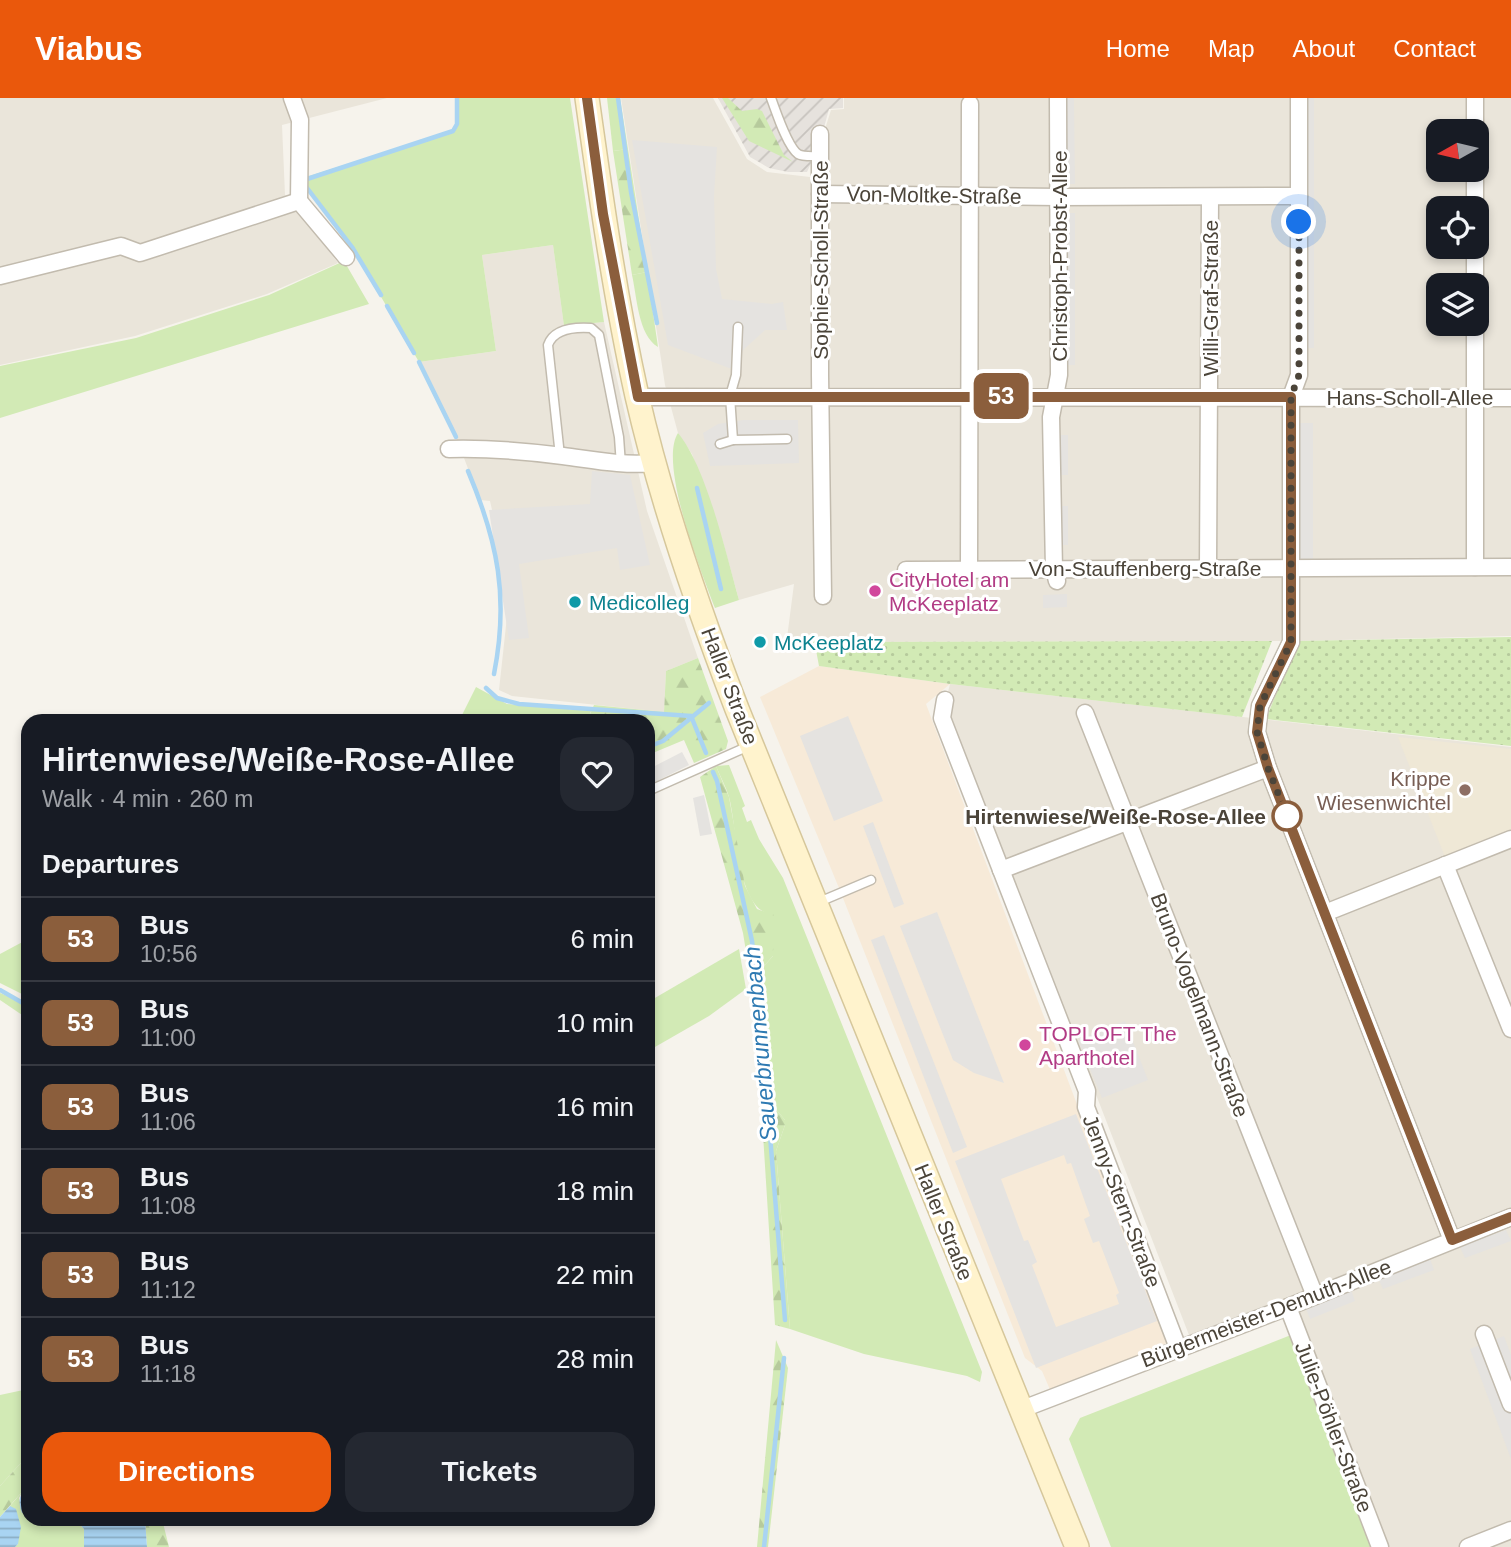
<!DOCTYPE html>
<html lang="en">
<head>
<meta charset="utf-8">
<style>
  :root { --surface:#171b24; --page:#242831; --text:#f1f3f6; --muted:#9ea1a6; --line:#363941; --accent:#ea580c }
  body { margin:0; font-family:Arial,sans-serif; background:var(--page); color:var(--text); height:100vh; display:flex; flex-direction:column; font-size:26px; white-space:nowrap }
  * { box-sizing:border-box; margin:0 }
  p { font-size:23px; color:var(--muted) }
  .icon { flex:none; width:38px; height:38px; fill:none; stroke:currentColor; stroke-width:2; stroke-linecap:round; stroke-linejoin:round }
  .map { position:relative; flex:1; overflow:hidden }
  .drawer { position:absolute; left:21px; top:616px; width:634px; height:812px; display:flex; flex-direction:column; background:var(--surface); border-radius:21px; box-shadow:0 4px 10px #0003 }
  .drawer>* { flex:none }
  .badge { padding:0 14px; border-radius:10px; font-size:24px; line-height:46px }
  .needle { width:46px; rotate:262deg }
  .tools { position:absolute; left:1426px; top:21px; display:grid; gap:14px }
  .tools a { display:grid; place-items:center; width:63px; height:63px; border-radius:14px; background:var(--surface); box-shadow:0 4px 10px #0003; font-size:35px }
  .you { position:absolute; width:35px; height:35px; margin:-18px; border:5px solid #fff; border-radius:50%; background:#1a73e8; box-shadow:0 0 0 10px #1a73e833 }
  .map>.badge { position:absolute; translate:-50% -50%; box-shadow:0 0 0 4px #fff }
  h2 { padding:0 21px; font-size:26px; line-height:63px }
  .round { display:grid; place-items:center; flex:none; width:74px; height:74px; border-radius:21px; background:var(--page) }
  .overview { display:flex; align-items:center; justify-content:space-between; height:119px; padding:0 21px }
  h1 { font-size:33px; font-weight:700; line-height:52px }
  .cta { display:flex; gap:14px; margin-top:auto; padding:14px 21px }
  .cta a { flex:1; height:80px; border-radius:21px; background:var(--accent); color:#fff; font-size:28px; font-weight:700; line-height:80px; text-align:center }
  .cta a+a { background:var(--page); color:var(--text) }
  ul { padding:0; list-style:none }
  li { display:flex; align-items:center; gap:21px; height:84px; padding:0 21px; border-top:2px solid var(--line) }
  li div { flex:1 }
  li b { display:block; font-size:26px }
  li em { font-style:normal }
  li .badge { min-width:77px; font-weight:700; text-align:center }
  header { display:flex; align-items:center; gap:42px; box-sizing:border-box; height:98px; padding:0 35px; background:var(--accent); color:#fff }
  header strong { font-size:33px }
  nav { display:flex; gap:38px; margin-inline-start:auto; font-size:24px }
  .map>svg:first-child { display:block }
</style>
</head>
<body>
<header>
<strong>Viabus</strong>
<nav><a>Home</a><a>Map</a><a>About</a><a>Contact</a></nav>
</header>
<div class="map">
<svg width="1511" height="1449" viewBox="0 0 1511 1449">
  <defs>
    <pattern id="industrial-furrows" width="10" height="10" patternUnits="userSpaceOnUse" patternTransform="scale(1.75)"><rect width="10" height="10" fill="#e6e2dd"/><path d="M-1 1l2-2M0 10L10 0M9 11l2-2" fill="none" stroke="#c7c3be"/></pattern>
    <pattern id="forest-firs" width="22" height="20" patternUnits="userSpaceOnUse" patternTransform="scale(1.75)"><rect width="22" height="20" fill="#d2eab5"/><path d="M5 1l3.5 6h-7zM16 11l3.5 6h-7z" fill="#b6ca9c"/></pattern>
    <pattern id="park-dots" width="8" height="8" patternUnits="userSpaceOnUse" patternTransform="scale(1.75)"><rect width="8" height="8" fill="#d2eab5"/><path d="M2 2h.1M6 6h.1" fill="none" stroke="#b6ca9c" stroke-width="1.8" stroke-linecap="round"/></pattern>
    <pattern id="water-rules" width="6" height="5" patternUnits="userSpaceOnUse" patternTransform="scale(1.75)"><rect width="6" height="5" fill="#a9d4f2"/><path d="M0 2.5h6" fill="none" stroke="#8caec5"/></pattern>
  </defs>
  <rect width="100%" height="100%" fill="#f6f3ec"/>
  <g fill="#eae5da" fill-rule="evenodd">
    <polygon points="0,0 387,0 282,27 285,97 338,165 267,196 135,238 0,267"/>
    <path d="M621 0H713L747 61 767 74 810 79 831 12 844 11V0H1511V538L1297 543 844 544 787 540 794 486 739 502 723 444 692 356 678 335 665 287ZM1438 33H1477V72H1438ZM1438 110H1477V149H1438ZM1438 187H1477V226H1438Z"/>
    <polygon points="553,147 564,228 604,224 647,413 698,560 666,573 664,614 512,598 499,592 510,491 490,403 480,402 456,339 419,264 496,253 482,157"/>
    <polygon points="950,586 1511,649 1511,1449 1376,1449 1283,1201 1189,1237 945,606"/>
  </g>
  <polygon fill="#f7ead8" points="819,568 950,586 926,606 1167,1245 1051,1294 1042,1273 1025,1260 839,790 760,599"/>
  <polygon fill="url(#industrial-furrows)" points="718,0 843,0 843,10 829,11 819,48 807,74 788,74 769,70 750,59"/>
  <polygon fill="#efe8d6" points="1398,639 1511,651 1511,733 1445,759"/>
  <g fill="#d2eab5">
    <polygon points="457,0 570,0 604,224 564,228 553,147 482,157 496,253 419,264 352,149 304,86 306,79 453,33 457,26"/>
    <polygon points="607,0 620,0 628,51 613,53"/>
    <polygon points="344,163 369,206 0,320 0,268 136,240 269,197"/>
    <path d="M647 174 658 249C638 237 637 199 632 177Z"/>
    <path d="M678 335C707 370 726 456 739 502L715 510C702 476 658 366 678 335Z"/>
    <polygon points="476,589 507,606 591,613 587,623 459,623"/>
    <path d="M729 667 745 708 742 710 747 724 751 722 759 741 783 780 982 1274 980 1284 967 1278 864 1256 790 1231 776 1053 785 1027V1022L774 1009 761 886 764 868 773 858 764 814C736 798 737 729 729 699 726 689 720 678 716 668Z"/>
    <polygon points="28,841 28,899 0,885 0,856"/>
    <polygon points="739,851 746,891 709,918 648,953 648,904"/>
    <polygon points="0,895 28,906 28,921 0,902"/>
    <polygon points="1291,1237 1371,1449 1111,1449 1069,1341 1080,1320"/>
    <polygon points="28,1291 28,1357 0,1388 0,1297"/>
    <polygon points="22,1394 19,1400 22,1414 28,1416 28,1421 75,1421 84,1431 84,1449 15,1449 18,1446 10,1408"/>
  </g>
  <g fill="url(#forest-firs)">
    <polygon points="722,0 728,0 742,13 757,11 762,13 784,57 793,64 749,43"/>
    <polygon points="628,51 647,174 632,177 613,53"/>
    <polygon points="698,560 728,643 726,651 694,665 684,642 648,657 648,623 587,623 594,607 664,614 666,573"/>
    <polygon points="716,668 729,699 745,788 757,811 774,817 773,858 764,868 761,886 774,1009 785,1022 785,1027 776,1053 790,1231 775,1227 755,909 743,835 700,679"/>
    <polygon points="776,1242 788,1270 768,1449 757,1449"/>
    <polygon points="28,1357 28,1387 0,1419 0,1388"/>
    <polygon points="145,1421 162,1421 169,1449 147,1449"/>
  </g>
  <g fill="url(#park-dots)">
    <polygon points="1511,539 1511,648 1266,621 1297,543"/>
    <polygon points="787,540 844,544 1272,543 1242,619 950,586 819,568 816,552 786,549"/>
  </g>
  <g fill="#e5e3e0" fill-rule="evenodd">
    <polygon points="1062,0 1074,0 1075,86 1063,86"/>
    <rect x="1302" y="0" width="12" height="250"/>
    <polygon points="632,42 717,49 714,98 716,171 722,201 772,206 783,204 787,232 765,232 741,254 742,272 729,270 668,247"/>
    <rect x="1063" y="115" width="12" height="152"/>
    <polygon points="743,322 798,322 799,365 710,368 703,335 718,326"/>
    <rect x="1298" y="325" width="15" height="137"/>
    <polygon points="1055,337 1068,337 1068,377 1056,377"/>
    <polygon points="592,373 630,377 650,467 620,472 617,450 519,466 529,540 509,542 489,412 590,406"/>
    <rect x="1056" y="408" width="12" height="39"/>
    <polygon points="1067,496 1067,509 1043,510 1043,497"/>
    <polygon points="848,618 883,703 834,723 800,638"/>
    <polygon points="682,654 689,667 655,684 649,671"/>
    <polygon points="704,697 712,736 700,738 693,700"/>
    <polygon points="873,724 904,806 894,810 863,728"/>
    <polygon points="937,814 1004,985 974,975 953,962 900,828"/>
    <polygon points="884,837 967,1049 953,1055 871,842"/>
    <polygon points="1125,923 1148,982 1102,1000 1078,942"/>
    <path d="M1076 1016 1157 1223 1036 1270 955 1063ZM1064 1057 1067 1066 1071 1065 1090 1118 1084 1121 1093 1145 1099 1143 1119 1195 1116 1197 1119 1206 1056 1229 1032 1167 1037 1164 1028 1142 1024 1143 1001 1081Z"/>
    <polygon points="1506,1132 1511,1143 1465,1160 1460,1149"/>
    <polygon points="1430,1161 1434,1172 1383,1191 1378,1180"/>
    <polygon points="1351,1191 1355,1203 1310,1221 1305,1208"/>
    <polygon points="1504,1238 1511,1257 1511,1361 1470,1251"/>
  </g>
  <g fill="url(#water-rules)">
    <path d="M28 1387V1416L22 1415C17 1402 20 1396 28 1387Z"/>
    <polygon points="10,1408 16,1411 21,1429 18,1446 15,1449 0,1449 0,1419"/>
    <polygon points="75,1421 145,1421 147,1449 84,1449 84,1431"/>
  </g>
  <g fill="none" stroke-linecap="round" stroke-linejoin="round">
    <g stroke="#a9d4f2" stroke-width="4.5">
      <polyline points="618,0 631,94 657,225"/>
      <polyline points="381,197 352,149 304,86 304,82 453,33 457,26 457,0"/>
      <polyline points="387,208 414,255"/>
      <polyline points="419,264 456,339"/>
      <path d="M468 373C498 444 509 500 494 576"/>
      <polyline points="697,390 721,491"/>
      <polyline points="486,590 497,600 519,606 691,618"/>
      <polyline points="691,618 706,655"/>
      <polyline points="648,649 663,643 709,605"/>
      <polyline points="713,674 717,683 752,843 760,914 785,1222"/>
      <polyline points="0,892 28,908"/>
      <polyline points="764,1449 784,1260"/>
    </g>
    <defs>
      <g id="lane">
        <path d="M771 0C776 13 787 48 798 56 803 59 814 58 820 58"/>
        <polyline points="738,229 736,277 730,298 733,342 787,341"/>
        <polyline points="720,346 733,342"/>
        <path d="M560 358 548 247C554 230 575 229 591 230L599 237 619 339 621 367"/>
        <polyline points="648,693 751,647"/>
        <polyline points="819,804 871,782"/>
      </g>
      <g id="street">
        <polyline points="292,0 300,22 299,103"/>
        <polyline points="1299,0 1299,277 1291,299 1291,544 1260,608 1257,634 1268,670 1452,1142"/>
        <polyline points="1475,33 1475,0"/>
        <polyline points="820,36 820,277 823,498"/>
        <polyline points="820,96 1059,99 1299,98"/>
        <polyline points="1475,110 1475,72"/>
        <polyline points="0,178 121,148 140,155 299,103 346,159"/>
        <polyline points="1475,187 1475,149"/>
        <polyline points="1475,226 1475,469"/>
        <polyline points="637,299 1511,300"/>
        <path d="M449 351C487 350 525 353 563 358 594 362 623 368 654 365"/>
        <polyline points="1208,470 1210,99"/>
        <polyline points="969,471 970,6"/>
        <polyline points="906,472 1510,469"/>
        <polyline points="1057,483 1054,471 1051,319 1059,277 1058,0"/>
        <polyline points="945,602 942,620 1087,993 1086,1009 1178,1250"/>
        <polyline points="1085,615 1315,1198"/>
        <polyline points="1445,767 1511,931"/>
        <polyline points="1001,772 1268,670"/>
        <polyline points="1325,815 1511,741"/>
        <polyline points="1288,1209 1380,1449"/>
        <polyline points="1484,1236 1511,1306"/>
        <polyline points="1020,1312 1288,1209 1511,1119"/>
        <polyline points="1468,1449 1511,1432"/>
      </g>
      <path id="secondary" d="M587 0C601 100 615 199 637 298 661 403 698 510 737 611L1077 1449"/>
    </defs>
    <use href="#lane" stroke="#c2bbae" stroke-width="11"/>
    <use href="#street" stroke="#c2bbae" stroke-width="19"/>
    <use href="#secondary" stroke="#d6c79b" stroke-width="26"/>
    <use href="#lane" stroke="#fff" stroke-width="8"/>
    <use href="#street" stroke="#fff" stroke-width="16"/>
    <use href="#secondary" stroke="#fff3cd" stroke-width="23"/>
  </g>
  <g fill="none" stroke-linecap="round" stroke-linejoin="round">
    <defs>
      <polyline id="line" points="587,0 603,116 638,299 1291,299 1291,544 1260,608 1257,634 1268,670 1452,1142 1511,1119"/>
    </defs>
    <use href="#line" stroke="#fff" stroke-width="16"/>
    <use href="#line" stroke="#8b5e3c" stroke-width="10"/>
    <polyline stroke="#4b4439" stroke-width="7" stroke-dasharray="0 12.6" points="1287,718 1268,670 1257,634 1260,608 1291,544 1291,299 1299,277 1299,124"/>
  </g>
  <g fill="#d1479c" stroke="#fff" stroke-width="2.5">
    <circle cx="875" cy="493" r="7"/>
    <circle cx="1025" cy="947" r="7"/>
  </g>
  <g fill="#0f9aa8" stroke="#fff" stroke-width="2.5">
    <circle cx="575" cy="504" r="7"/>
    <circle cx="760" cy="544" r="7"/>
  </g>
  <circle fill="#8d6e63" stroke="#fff" stroke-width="2.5" cx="1465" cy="692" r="7"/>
  <circle fill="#fff" stroke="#8b5e3c" stroke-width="3.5" cx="1287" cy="718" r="14"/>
  <g text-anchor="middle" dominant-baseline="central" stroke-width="6" stroke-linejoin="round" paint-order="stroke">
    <g font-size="21" fill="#4b4439" stroke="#fff">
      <text transform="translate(934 97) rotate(1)">Von-Moltke-Straße</text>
      <text transform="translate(1059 158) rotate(-90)">Christoph-Probst-Allee</text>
      <text transform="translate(820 162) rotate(-90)">Sophie-Scholl-Straße</text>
      <text transform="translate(1210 200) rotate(-90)">Willi-Graf-Straße</text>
      <text x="1410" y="299">Hans-Scholl-Allee</text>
      <text x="1145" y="470">Von-Stauffenberg-Straße</text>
      <text transform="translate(730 588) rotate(69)">Haller Straße</text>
      <text transform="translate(1200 907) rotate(69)">Bruno-Vogelmann-Straße</text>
      <text transform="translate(1122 1103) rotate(69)">Jenny-Stern-Straße</text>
      <text transform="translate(944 1124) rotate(68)">Haller Straße</text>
      <text transform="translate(1266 1215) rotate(-21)">Bürgermeister-Demuth-Allee</text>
      <text transform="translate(1334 1329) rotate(69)">Julie-Pöhler-Straße</text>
    </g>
    <g font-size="21" fill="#b23c85" stroke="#fff" text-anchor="start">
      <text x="889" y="481">CityHotel am<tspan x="889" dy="24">McKeeplatz</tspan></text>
      <text x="1039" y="935">TOPLOFT The<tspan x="1039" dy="24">Aparthotel</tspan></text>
    </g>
    <g font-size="21" fill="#0d838f" stroke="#fff" text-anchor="start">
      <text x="589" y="504">Medicolleg</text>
      <text x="774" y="544">McKeeplatz</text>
    </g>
    <g font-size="21" fill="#785e54" stroke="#fff" text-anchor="end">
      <text x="1451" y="680">Krippe<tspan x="1451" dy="24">Wiesenwichtel</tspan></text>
    </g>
    <g font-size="21" font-weight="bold" fill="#4b4439" stroke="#fff" text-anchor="end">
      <text x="1266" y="718">Hirtenwiese/Weiße-Rose-Allee</text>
    </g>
    <g font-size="23" font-style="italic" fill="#2e7ab2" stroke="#fff">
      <text transform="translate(760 946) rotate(-95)">Sauerbrunnenbach</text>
    </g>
  </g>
</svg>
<div class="tools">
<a><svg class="needle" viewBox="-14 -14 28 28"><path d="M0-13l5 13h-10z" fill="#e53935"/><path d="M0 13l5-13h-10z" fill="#9ea1a6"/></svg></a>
<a><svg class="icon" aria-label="locate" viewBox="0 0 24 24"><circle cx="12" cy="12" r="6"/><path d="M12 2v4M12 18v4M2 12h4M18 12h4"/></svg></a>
<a><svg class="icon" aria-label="layers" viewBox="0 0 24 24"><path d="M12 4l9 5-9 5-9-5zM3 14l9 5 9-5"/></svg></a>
</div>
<div class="you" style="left:1299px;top:124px"></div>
<b class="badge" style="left:1001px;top:298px;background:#8b5e3c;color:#fff">53</b>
<section class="drawer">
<div class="overview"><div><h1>Hirtenwiese/Weiße-Rose-Allee</h1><p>Walk · 4 min · 260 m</p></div><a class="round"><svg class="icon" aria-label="heart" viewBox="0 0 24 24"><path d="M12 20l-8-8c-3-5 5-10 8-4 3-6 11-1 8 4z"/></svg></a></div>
<h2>Departures</h2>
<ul>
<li><span class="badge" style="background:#8b5e3c;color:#fff">53</span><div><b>Bus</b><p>10:56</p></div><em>6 min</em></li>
<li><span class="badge" style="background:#8b5e3c;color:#fff">53</span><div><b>Bus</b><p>11:00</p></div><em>10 min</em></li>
<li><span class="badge" style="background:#8b5e3c;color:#fff">53</span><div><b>Bus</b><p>11:06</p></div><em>16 min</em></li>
<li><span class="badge" style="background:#8b5e3c;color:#fff">53</span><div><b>Bus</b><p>11:08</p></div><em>18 min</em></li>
<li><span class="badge" style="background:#8b5e3c;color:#fff">53</span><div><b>Bus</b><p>11:12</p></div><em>22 min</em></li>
<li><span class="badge" style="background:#8b5e3c;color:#fff">53</span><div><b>Bus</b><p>11:18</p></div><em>28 min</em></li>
</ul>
<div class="cta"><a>Directions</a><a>Tickets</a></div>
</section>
</div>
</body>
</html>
